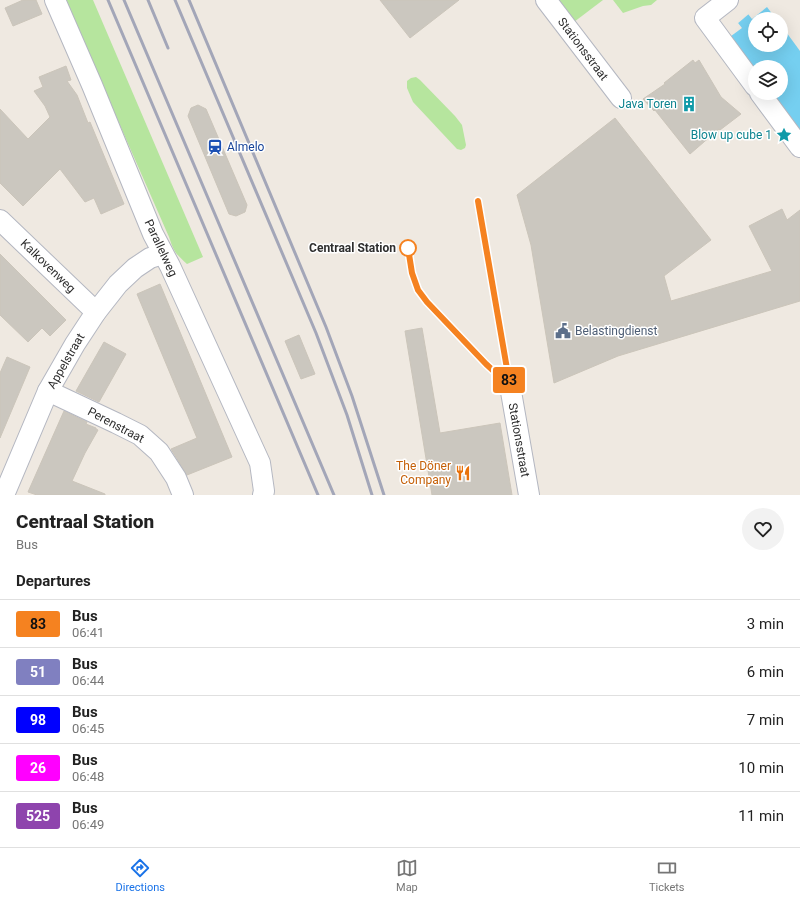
<!DOCTYPE html>
<html lang="en">
<head>
<meta charset="utf-8">
<style>
  :root { --surface:#fff; --page:#f2f2f2; --text:#222; --muted:#767676; --line:#e0e0e0; --accent:#1a73e8 }
  body { margin:0; font-family:Roboto,sans-serif; background:var(--page); color:var(--text); height:100vh; display:flex; flex-direction:column; font-size:15px; white-space:nowrap }
  * { box-sizing:border-box; margin:0 }
  p { font-size:13px; color:var(--muted) }
  .icon { flex:none; width:22px; height:22px; fill:none; stroke:currentColor; stroke-width:2; stroke-linecap:round; stroke-linejoin:round }
  .map { position:relative; height:495px; overflow:hidden }
  .panel { display:flex; flex-direction:column; background:var(--surface); flex:1 }
  .panel>* { flex:none }
  .badge { padding:0 8px; border-radius:3px; font-size:14px; line-height:26px }
  .tools { position:absolute; left:748px; top:12px; display:grid; gap:8px }
  .tools a { display:grid; place-items:center; width:40px; height:40px; border-radius:50%; background:var(--surface); box-shadow:0 4px 16px #0002; font-size:20px }
  .map>.badge { position:absolute; translate:-50% -50%; box-shadow:0 0 0 2px #fff }
  h2 { padding:0 16px; font-size:15px; line-height:36px }
  .round { display:grid; place-items:center; flex:none; width:42px; height:42px; border-radius:21px; background:var(--page) }
  .head { display:flex; align-items:center; justify-content:space-between; height:68px; padding:0 16px }
  h1 { font-size:19px; font-weight:800; line-height:30px }
  ul { padding:0; list-style:none }
  li { display:flex; align-items:center; gap:12px; height:48px; padding:0 16px; border-top:1px solid var(--line) }
  li div { flex:1 }
  li b { display:block; font-size:15px }
  li em { font-style:normal }
  li .badge { min-width:44px; font-weight:700; text-align:center }
  .menu { display:flex; justify-content:space-around; align-items:center; height:56px; border-top:1px solid var(--line); background:var(--surface); font-size:11px; color:var(--muted) }
  .menu a { display:grid; justify-items:center; gap:2px }
  .menu .current { color:var(--accent) }
  .map>svg:first-child { display:block }
</style>
</head>
<body>
<div class="map">
<svg width="800" height="495" viewBox="0 0 800 495">
  <rect width="100%" height="100%" fill="#efe9e1"/>
  <g fill="#b6e59e">
    <path d="M65 0H93L203 257 187 264C175 253 174 252 169 237Z"/>
    <polygon points="557,0 603,0 574,22"/>
    <polygon points="613,0 657,0 651,5 643,6 623,13"/>
    <polygon points="416,77 420,80 455,116 462,125 466,145 465,148 461,150 457,149 413,102 407,88 407,81 411,78"/>
  </g>
  <polygon fill="#75cff0" points="720,0 737,0 752,19 767,7 776,19 755,19 755,45 781,45 781,25 800,51 800,134 768,93 781,93 781,67 755,67 755,76 727,39 742,28"/>
  <polygon fill="#efe9e1" points="718,0 739,0 750,13 737,24"/>
  <g fill="#cbc7bf" stroke="#cbc5ba">
    <polygon points="23,0 36,0 42,14 13,26 5,8"/>
    <polygon points="380,0 459,0 410,38"/>
    <polygon points="693,60 695,63 699,60 721,97 741,114 720,130 719,129 690,154 655,110 654,111 643,99 665,84 664,83"/>
    <polygon points="66,66 71,80 67,81 77,95 88,123 90,122 124,204 101,214 94,198 85,202 60,169 23,206 0,183 0,109 28,139 50,117 45,106 34,91 43,87 39,77"/>
    <polygon points="198,105 206,109 247,205 245,212 236,216 229,214 188,116 191,108"/>
    <polygon points="615,118 711,240 664,276 671,301 772,271 749,226 782,209 787,220 800,210 800,301 618,356 554,383 531,245 517,195"/>
    <polygon points="0,254 66,320 50,336 42,328 28,342 0,315"/>
    <polygon points="160,284 232,457 187,475 171,449 197,438 137,294"/>
    <polygon points="422,328 440,433 500,423 512,495 432,495 405,331"/>
    <polygon points="299,335 315,374 301,379 285,341"/>
    <polygon points="104,342 126,354 99,402 76,391"/>
    <polygon points="7,357 30,367 0,438 0,373"/>
    <polygon points="64,411 87,422 86,424 96,428 96,429 98,430 85,453 72,481 105,494 105,495 37,495 28,492"/>
  </g>
  <g fill="none" stroke-linecap="round" stroke-linejoin="round">
    <defs>
      <g id="street">
        <polyline points="55,0 92,85 153,234 170,266 260,463 264,491 263,495"/>
        <polyline points="546,0 621,98"/>
        <polyline points="728,0 705,18 755,86"/>
        <polyline points="760,93 800,147"/>
        <polyline points="0,220 96,312"/>
        <polyline points="510,386 529,495"/>
        <polyline points="48,391 116,423 140,435 159,452 176,478 183,495"/>
        <polyline points="4,495 48,391 75,344 96,312 118,284 135,268 150,258 163,254"/>
      </g>
    </defs>
    <use href="#street" stroke="#b4b7c1" stroke-width="22"/>
    <use href="#street" stroke="#fff" stroke-width="20"/>
    <g stroke="#a3a6b8" stroke-width="3">
      <polyline points="108,0 318,495"/>
      <polyline points="124,0 334,495"/>
      <polyline points="148,0 168,48"/>
      <polyline points="175,0 316,333 347,415 372,495"/>
      <polyline points="189,0 326,327 352,396 384,495"/>
    </g>
  </g>
  <g fill="none" stroke-linecap="round" stroke-linejoin="round">
    <defs>
      <polyline id="line" points="408,248 412,273 418,290 427,302 486,364 510,386 478,201"/>
    </defs>
    <use href="#line" stroke="#fff" stroke-width="9"/>
    <use href="#line" stroke="#f58220" stroke-width="6"/>
  </g>
  <defs>
    <symbol id="building-bare" viewBox="-9 -9 18 18"><path d="M-4-6H4V6H1V3H-1V6H-4ZM-2.5-4.3h1.7v1.8h-1.7ZM.8-4.3h1.7v1.8H.8ZM-2.5-1h1.7V.8h-1.7ZM.8-1h1.7V.8H.8Z" fill="#0f9aa8" stroke="#fff" stroke-width="2.5" paint-order="stroke"/></symbol>
    <symbol id="sight-bare" viewBox="-9 -9 18 18"><path d="M0-6L1.8-2.2L6-1.7L2.9 1.2L3.7 5.4L0 3.3L-3.7 5.4L-2.9 1.2L-6-1.7L-1.8-2.2Z" fill="#0f9aa8" stroke="#fff" stroke-width="2.5" paint-order="stroke"/></symbol>
    <symbol id="station-bare" viewBox="-9 -9 18 18"><path d="M-3-6H3Q5-6 5-4V2Q5 4 3 4L4.5 6H3L1.5 4h-3L-3 6H-4.5L-3 4Q-5 4-5 2V-4Q-5-6-3-6ZM-3.5-4v3h7v-3ZM-3.5 1v1.5H-2V1ZM2 1v1.5H3.5V1Z" fill="#1a4fb4" stroke="#fff" stroke-width="2.5" paint-order="stroke"/></symbol>
    <symbol id="civic-bare" viewBox="-9 -9 18 18"><path d="M-.6-6.5H3V-4.5H.6V-3L4-1V1h2V6H-6V1h2V-1L-.6-3ZM-1.2 2.5V6h2.4V2.5Z" fill="#5c6f8a" stroke="#fff" stroke-width="2.5" paint-order="stroke"/></symbol>
    <symbol id="restaurant-bare" viewBox="-9 -9 18 18"><path d="M-5-6h1v4h1v-4h1v4h1v-4h1v5L-1.5 .5V6h-2V.5L-5-1ZM5-6V6H3V1.5H1.5Q1.5-4 5-6Z" fill="#e8710a" stroke="#fff" stroke-width="2.5" paint-order="stroke"/></symbol>
  </defs>
  <g fill-rule="evenodd">
    <use href="#building-bare" x="678" y="93" width="22" height="22"/>
    <use href="#sight-bare" x="773" y="124" width="22" height="22"/>
    <use href="#station-bare" x="204" y="136" width="22" height="22"/>
    <use href="#civic-bare" x="552" y="320" width="22" height="22"/>
    <use href="#restaurant-bare" x="452" y="462" width="22" height="22"/>
  </g>
  <circle fill="#fff" stroke="#f58220" stroke-width="2" cx="408" cy="248" r="8"/>
  <g text-anchor="middle" dominant-baseline="central" stroke-width="3" stroke-linejoin="round" paint-order="stroke">
    <g font-size="12" fill="#2e2e2e" stroke="#fff">
      <text transform="translate(583 49) rotate(53)">Stationsstraat</text>
      <text transform="translate(161 248) rotate(65)">Parallelweg</text>
      <text transform="translate(48 266) rotate(44)">Kalkovenweg</text>
      <text transform="translate(66 361) rotate(-60)">Appelstraat</text>
      <text transform="translate(116 425) rotate(28)">Perenstraat</text>
      <text transform="translate(519 440) rotate(80)">Stationsstraat</text>
    </g>
    <g font-size="12" fill="#0d838f" stroke="#fff" text-anchor="end">
      <text x="677" y="104">Java Toren</text>
      <text x="772" y="135">Blow up cube 1</text>
    </g>
    <g font-size="12" fill="#164399" stroke="#fff" text-anchor="start">
      <text x="227" y="147">Almelo</text>
    </g>
    <g font-size="12" font-weight="bold" fill="#2e2e2e" stroke="#fff" text-anchor="end">
      <text x="396" y="248">Centraal Station</text>
    </g>
    <g font-size="12" fill="#4e5e75" stroke="#fff" text-anchor="start">
      <text x="575" y="331">Belastingdienst</text>
    </g>
    <g font-size="12" fill="#c56008" stroke="#fff" text-anchor="end">
      <text x="451" y="466">The Döner<tspan x="451" dy="14">Company</tspan></text>
    </g>
  </g>
</svg>
<div class="tools">
<a><svg class="icon" aria-label="locate" viewBox="0 0 24 24"><circle cx="12" cy="12" r="6"/><path d="M12 2v4M12 18v4M2 12h4M18 12h4"/></svg></a>
<a><svg class="icon" aria-label="layers" viewBox="0 0 24 24"><path d="M12 4l9 5-9 5-9-5zM3 14l9 5 9-5"/></svg></a>
</div>
<b class="badge" style="left:509px;top:380px;background:#f58220;color:#111">83</b>
</div>
<section class="panel">
<div class="head"><div><h1>Centraal Station</h1><p>Bus</p></div><a class="round"><svg class="icon" aria-label="heart" viewBox="0 0 24 24"><path d="M12 20l-8-8c-3-5 5-10 8-4 3-6 11-1 8 4z"/></svg></a></div>
<h2>Departures</h2>
<ul>
<li><span class="badge" style="background:#f58220;color:#111">83</span><div><b>Bus</b><p>06:41</p></div><em>3 min</em></li>
<li><span class="badge" style="background:#8080c0;color:#fff">51</span><div><b>Bus</b><p>06:44</p></div><em>6 min</em></li>
<li><span class="badge" style="background:#00f;color:#fff">98</span><div><b>Bus</b><p>06:45</p></div><em>7 min</em></li>
<li><span class="badge" style="background:#f0f;color:#fff">26</span><div><b>Bus</b><p>06:48</p></div><em>10 min</em></li>
<li><span class="badge" style="background:#8e44ad;color:#fff">525</span><div><b>Bus</b><p>06:49</p></div><em>11 min</em></li>
</ul>
</section>
<nav class="menu">
<a class="current"><svg class="icon" aria-label="directions" viewBox="0 0 24 24"><path d="M12 3l9 9-9 9-9-9zM9 14v-3h6M13 9l2 2-2 2"/></svg>Directions</a>
<a><svg class="icon" aria-label="map" viewBox="0 0 24 24"><path d="M3 6l6-2 6 2 6-2v14l-6 2-6-2-6 2zM9 4v14M15 6v14"/></svg>Map</a>
<a><svg class="icon" aria-label="tickets" viewBox="0 0 24 24"><path d="M3 7h18v10H3zM15 7v10"/></svg>Tickets</a>
</nav>
</body>
</html>
